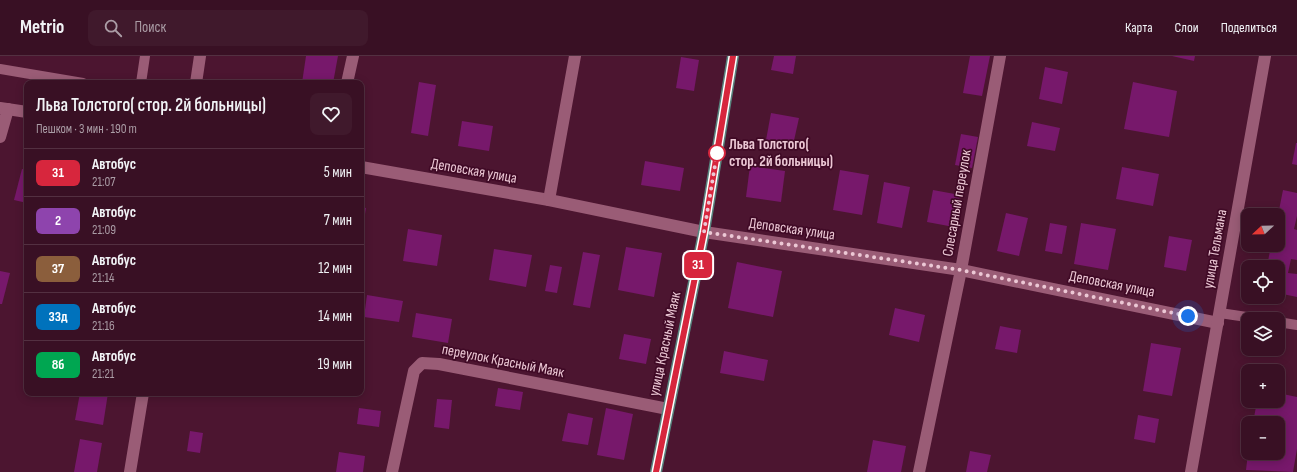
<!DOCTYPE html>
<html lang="ru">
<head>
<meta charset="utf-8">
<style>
  :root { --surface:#391024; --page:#40192c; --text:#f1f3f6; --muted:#ab9da6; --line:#533041 }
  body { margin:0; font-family:"Sofia Sans Condensed",sans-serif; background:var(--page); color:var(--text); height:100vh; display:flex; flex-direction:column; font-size:15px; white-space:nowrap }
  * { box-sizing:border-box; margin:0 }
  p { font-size:13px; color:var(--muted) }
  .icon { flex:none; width:22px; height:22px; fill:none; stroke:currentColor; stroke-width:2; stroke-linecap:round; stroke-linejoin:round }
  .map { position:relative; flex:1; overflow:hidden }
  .drawer { position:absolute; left:24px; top:24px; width:340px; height:316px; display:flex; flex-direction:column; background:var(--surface); border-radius:8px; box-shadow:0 2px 10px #0003,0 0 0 1px var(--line) }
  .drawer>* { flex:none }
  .badge { padding:0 8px; border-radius:6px; font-size:14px; line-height:26px }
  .needle { width:26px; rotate:248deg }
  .controls { position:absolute; left:1241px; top:152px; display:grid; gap:8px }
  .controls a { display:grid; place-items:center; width:44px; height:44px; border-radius:8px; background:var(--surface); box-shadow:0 2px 10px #0003,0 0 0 1px var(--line); font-size:20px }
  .you { position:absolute; width:20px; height:20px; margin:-10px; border:3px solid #fff; border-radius:50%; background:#1a73e8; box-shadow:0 0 0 6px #1a73e833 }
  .map>.badge { position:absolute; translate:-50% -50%; box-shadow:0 0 0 2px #fff }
  .round { display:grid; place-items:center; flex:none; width:42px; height:42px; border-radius:8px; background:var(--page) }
  .head { display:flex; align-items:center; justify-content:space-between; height:68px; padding:0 12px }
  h1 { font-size:19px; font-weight:600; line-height:30px }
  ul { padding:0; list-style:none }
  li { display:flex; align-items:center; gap:12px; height:48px; padding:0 12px; border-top:1px solid var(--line) }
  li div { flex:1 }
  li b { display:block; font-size:15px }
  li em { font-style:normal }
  li .badge { min-width:44px; font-weight:700; text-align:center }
  header { display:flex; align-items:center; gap:24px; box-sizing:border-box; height:56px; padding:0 20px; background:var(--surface); border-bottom:1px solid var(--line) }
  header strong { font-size:19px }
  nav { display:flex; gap:22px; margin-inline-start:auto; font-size:14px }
  .search { width:280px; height:36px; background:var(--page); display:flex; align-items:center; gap:10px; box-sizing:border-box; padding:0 14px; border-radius:8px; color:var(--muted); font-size:15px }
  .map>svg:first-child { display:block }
</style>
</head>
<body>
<header>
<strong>Metrio</strong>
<div class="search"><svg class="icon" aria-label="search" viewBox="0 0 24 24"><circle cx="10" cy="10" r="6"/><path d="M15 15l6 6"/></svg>Поиск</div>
<nav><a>Карта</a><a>Слои</a><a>Поделиться</a></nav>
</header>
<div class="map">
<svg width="1297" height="416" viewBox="0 0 1297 416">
  <rect width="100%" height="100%" fill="#4c1530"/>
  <g fill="#77186b">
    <polygon points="306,0 338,0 333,27 302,27"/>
    <polygon points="774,0 796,0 793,18 771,14"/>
    <polygon points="970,0 990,0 982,40 963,37"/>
    <polygon points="1172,0 1195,0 1194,5"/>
    <polygon points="681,1 699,4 694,35 676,32"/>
    <polygon points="1045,11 1068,16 1062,48 1039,43"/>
    <polygon points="419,26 436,29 428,80 411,77"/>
    <polygon points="1133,26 1177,35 1169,81 1124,73"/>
    <polygon points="771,57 799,62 793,89 766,84"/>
    <polygon points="462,65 493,70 489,95 458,90"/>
    <polygon points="1032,66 1060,72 1055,95 1027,90"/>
    <polygon points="961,78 978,81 972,112 955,109"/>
    <polygon points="1296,87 1297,87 1297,109 1292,108"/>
    <polygon points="645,105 684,112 680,135 641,129"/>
    <polygon points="750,110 785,115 781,146 746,141"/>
    <polygon points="1122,111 1159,118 1153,150 1116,143"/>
    <polygon points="22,113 27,114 27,147 14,144"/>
    <polygon points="840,114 869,119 862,159 833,154"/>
    <polygon points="884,126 910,131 902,172 877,167"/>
    <polygon points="933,134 960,139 954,171 927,166"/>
    <polygon points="1283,134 1297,137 1297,160 1294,173 1297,174 1297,204 1291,203 1288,217 1297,218 1297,241 1278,237 1278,211 1267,211 1271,189 1278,189 1278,159"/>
    <polygon points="361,151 366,152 362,176 361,176"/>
    <polygon points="1006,157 1028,162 1019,200 997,195"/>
    <polygon points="1050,167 1067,170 1062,198 1045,195"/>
    <polygon points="1081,167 1116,173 1108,214 1074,208"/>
    <polygon points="408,173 442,179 437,210 403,205"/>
    <polygon points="1169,180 1192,184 1186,215 1164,211"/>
    <polygon points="626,191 662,197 654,241 618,234"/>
    <polygon points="494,193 532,199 526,231 489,224"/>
    <polygon points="583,196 600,199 590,252 573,249"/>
    <polygon points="737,206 782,215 773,261 728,252"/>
    <polygon points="550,209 562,211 557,237 545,235"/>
    <polygon points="0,215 10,217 2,248 0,248"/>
    <polygon points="367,239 403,245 399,266 364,261"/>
    <polygon points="895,252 925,259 919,286 889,279"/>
    <polygon points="416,257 452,263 448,287 412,281"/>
    <polygon points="1000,270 1021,274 1017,297 995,293"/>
    <polygon points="624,278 651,283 646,308 619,303"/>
    <polygon points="1151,287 1181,292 1172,340 1143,335"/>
    <polygon points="724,295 768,304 764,325 720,317"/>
    <polygon points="498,332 523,336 520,354 495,350"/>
    <polygon points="80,337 108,337 103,369 75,364"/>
    <polygon points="1278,337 1297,341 1297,393 1293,416 1246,414 1248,397 1278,397 1278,367 1253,367 1257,345 1278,345"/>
    <polygon points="437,343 452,344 449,373 434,371"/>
    <polygon points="359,352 381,355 379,371 357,368"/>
    <polygon points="606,352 633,358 624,404 597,399"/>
    <polygon points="568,357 593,362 588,389 562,385"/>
    <polygon points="1138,359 1159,363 1155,387 1134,383"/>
    <polygon points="190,375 203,377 200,397 187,395"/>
    <polygon points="80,383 102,387 97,416 74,416"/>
    <polygon points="873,384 906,390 901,416 867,416"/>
    <polygon points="970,395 991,399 987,416 966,416"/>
    <polygon points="339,396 365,400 363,416 336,416"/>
  </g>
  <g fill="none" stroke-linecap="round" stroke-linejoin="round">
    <g stroke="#9a5c76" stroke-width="10">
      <polyline points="0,13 83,27"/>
      <polyline points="141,27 145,0"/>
      <polyline points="1220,257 1260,263"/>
      <polyline points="1278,266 1297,269"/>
    </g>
    <g stroke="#9a5c76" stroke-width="12">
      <polyline points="196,27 200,0"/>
      <polyline points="347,27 353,0"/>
      <polyline points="0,52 27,56"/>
      <polyline points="0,81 8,53"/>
      <polyline points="361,111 549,144 704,176 961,214 1218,267"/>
      <polyline points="549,144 575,0"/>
      <polyline points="130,416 143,337"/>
      <polyline points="392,416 414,315 422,307 439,308 668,353"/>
      <polyline points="919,416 961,214 1000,0"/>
      <polyline points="1191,416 1265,0"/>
    </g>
    <polyline stroke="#58827d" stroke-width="12" points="656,416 704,176 733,0"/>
  </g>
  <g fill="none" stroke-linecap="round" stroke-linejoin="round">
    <defs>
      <polyline id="line" points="656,416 704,176 733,0"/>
    </defs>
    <use href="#line" stroke="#fff" stroke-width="9"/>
    <use href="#line" stroke="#d7263d" stroke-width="6"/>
    <polyline stroke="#ecc8d5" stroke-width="4" stroke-dasharray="0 7.2" points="717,97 704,176 961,214 1188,260"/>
  </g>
  <circle fill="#fff" stroke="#d7263d" stroke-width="2" cx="717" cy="97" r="8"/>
  <g text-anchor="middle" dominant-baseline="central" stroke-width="3.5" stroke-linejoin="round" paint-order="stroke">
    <g font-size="15" font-weight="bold" fill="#ecc8d5" stroke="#400a26" text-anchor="start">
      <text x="729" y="88">Льва Толстого(<tspan x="729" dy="17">стор. 2й больницы)</tspan></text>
    </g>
    <g font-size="15" fill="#ecc8d5" stroke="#400a26">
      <text transform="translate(474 115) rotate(10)">Деповская улица</text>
      <text transform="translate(957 147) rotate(-80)">Слесарный переулок</text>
      <text transform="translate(792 173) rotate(8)">Деповская улица</text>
      <text transform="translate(1215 193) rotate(-80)">улица Тельмана</text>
      <text transform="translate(1112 228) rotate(11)">Деповская улица</text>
      <text transform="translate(665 288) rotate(-78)">улица Красный Маяк</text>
      <text transform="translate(503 305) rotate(11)">переулок Красный Маяк</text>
    </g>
  </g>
</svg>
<div class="controls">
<a><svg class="needle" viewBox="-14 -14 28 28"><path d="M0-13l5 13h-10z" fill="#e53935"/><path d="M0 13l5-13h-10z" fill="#ab9da6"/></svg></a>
<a><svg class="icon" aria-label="locate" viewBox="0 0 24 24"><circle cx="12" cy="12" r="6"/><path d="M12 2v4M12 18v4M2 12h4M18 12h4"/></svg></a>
<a><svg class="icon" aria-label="layers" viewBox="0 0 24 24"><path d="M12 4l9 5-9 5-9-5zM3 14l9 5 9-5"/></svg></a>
<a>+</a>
<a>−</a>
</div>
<div class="you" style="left:1188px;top:260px"></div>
<b class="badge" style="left:698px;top:209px;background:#d7263d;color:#fff">31</b>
<section class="drawer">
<div class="head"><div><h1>Льва Толстого( стор. 2й больницы)</h1><p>Пешком · 3 мин · 190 m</p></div><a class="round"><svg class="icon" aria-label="heart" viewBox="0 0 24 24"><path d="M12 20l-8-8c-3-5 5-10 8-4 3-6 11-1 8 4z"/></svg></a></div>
<ul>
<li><span class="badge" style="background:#d7263d;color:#fff">31</span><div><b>Автобус</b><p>21:07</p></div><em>5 мин</em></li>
<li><span class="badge" style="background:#8e44ad;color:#fff">2</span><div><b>Автобус</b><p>21:09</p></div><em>7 мин</em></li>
<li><span class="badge" style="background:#8b5e3c;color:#fff">37</span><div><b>Автобус</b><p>21:14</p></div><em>12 мин</em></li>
<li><span class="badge" style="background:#0072bc;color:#fff">33д</span><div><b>Автобус</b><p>21:16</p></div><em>14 мин</em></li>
<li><span class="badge" style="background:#00a651;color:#fff">8б</span><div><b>Автобус</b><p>21:21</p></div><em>19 мин</em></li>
</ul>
</section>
</div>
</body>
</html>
